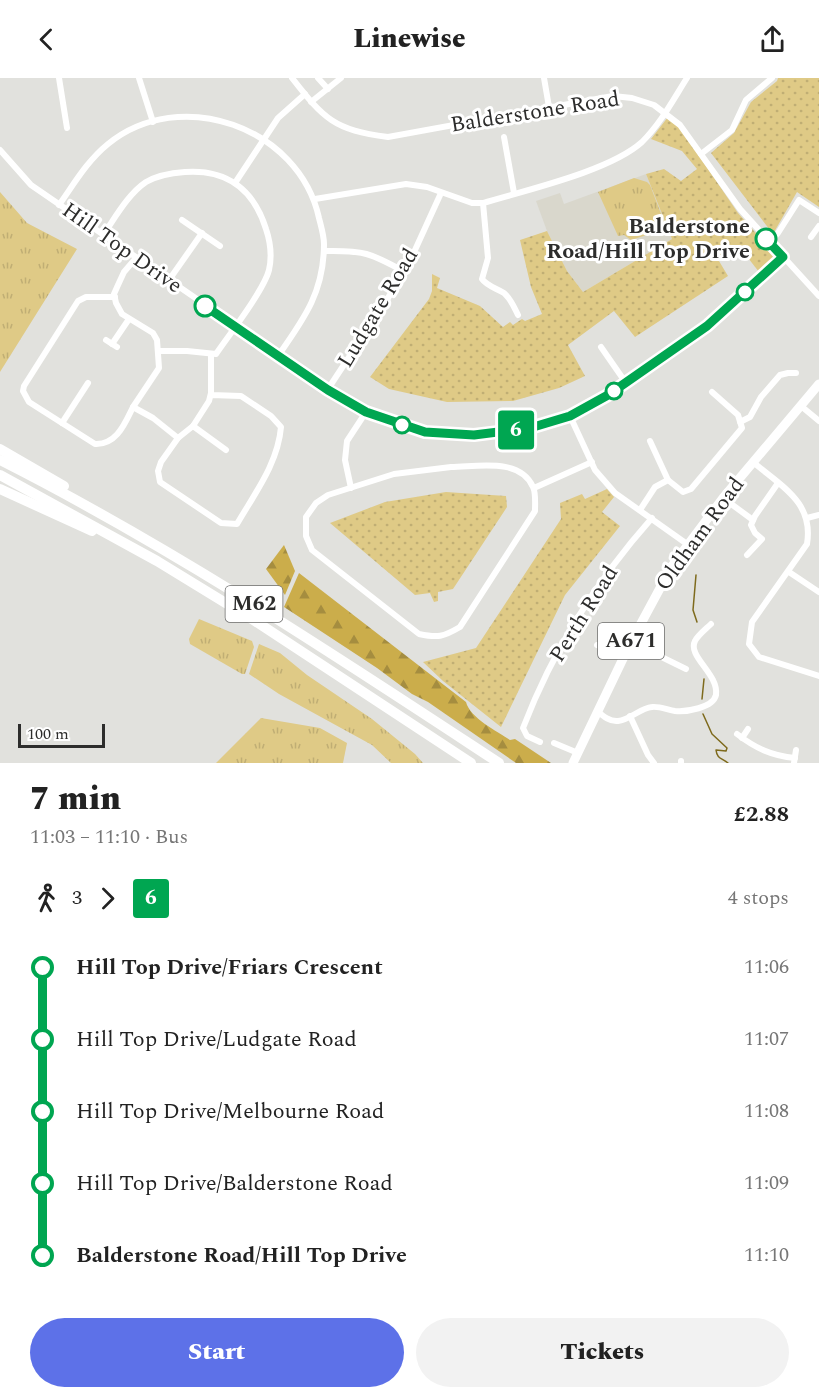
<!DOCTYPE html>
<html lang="en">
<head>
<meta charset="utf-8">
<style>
  :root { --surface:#fff; --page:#f2f2f2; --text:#222; --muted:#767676; --accent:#5d71e8 }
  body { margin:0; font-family:Spectral,serif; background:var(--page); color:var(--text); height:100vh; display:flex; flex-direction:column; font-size:22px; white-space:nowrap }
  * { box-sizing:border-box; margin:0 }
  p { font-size:20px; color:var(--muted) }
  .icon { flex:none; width:33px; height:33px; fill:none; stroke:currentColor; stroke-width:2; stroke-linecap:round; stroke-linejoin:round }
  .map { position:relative; height:685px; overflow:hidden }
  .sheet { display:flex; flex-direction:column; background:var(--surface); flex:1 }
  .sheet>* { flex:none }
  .badge { padding:0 12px; border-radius:4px; font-size:21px; line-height:39px }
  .scale { position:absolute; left:18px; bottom:15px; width:87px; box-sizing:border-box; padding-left:6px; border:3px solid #2d2d2c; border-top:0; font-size:16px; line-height:21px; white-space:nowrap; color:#2d2d2c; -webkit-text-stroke:4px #fff; paint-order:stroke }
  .map>.badge { position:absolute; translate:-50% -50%; box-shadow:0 0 0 3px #fff }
  .legs { display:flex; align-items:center; gap:9px; height:66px; padding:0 30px; font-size:20px }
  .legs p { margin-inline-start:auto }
  .head { display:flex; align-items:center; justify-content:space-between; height:102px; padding:0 30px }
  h1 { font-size:33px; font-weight:800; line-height:45px }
  .action { display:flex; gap:12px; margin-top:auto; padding:12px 30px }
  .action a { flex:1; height:69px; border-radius:36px; background:var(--accent); color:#fff; font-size:24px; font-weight:800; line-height:69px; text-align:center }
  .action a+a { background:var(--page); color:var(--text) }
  ul { padding:0 30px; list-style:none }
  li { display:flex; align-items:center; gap:21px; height:72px; font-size:22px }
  li i { display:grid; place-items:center; width:9px; height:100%; margin:0 8px; background:currentColor }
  li i::after { content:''; width:15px; height:15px; margin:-8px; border:4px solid; border-radius:50%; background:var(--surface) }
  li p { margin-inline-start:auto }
  li:first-child i { background:linear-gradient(#0000 50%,currentColor 0) }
  li:last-child i { background:linear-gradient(currentColor 50%,#0000 0) }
  header { display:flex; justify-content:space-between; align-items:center; height:78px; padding:0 30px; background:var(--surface); font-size:27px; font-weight:800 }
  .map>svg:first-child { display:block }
</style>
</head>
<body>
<header><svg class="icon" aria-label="back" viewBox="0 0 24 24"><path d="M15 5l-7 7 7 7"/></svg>Linewise<svg class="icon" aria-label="share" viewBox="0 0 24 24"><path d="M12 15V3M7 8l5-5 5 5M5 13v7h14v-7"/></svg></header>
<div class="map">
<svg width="819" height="685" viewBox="0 0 819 685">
  <defs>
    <pattern id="grass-tufts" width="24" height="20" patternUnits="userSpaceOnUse" patternTransform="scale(1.5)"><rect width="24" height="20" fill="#dfca86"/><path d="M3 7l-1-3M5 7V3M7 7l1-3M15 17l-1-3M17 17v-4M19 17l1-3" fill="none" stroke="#c0ae74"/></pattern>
    <pattern id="forest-firs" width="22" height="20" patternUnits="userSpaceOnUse" patternTransform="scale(1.5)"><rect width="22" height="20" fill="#cbad4b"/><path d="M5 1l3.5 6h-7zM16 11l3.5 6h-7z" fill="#a58d3f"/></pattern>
    <pattern id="park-dots" width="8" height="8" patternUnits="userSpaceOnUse" patternTransform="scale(1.5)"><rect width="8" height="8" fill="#dfca86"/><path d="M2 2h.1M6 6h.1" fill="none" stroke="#c0ae74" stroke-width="1.8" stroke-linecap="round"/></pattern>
  </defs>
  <rect width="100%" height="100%" fill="#e1e1dd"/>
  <polygon fill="#d9d7cc" points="646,96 672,161 583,214 567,193 547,153 536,123 560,115 564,126"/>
  <g fill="url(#grass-tufts)">
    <polygon points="634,100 647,104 650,107 666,149 662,152 631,162 624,157 618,158 598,114"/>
    <polygon points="0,114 27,145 77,171 0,294"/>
    <polygon points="199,541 252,563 254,569 245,596 242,596 190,566 189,561"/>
    <polygon points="259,566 280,575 307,597 372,641 415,676 423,685 391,685 372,667 279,616 249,596"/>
    <polygon points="261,640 320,650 347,665 343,685 216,685"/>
  </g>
  <g fill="url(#forest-firs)">
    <polygon points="284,467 295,493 285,517 266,491"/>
    <path d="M299 495 466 624C470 640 497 653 510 662L515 661 551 685H516L428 624 412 616 377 590 284 529Z"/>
  </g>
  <g fill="url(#park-dots)">
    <polygon points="778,0 819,0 819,129 797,114 773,156 711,75 734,55 751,24 777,3"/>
    <polygon points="668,39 680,50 738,135 777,179 759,194 738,167 719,183 728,198 635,259 614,233 568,267 585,298 559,310 513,323 447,324 389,311 370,299 429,221 432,213 432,196 440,200 437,210 480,228 503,249 510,244 513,247 522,241 525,243 542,236 531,209 520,162 547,153 567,193 583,214 672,161 646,96 664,91 681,103 697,91 682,73 651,61"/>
    <polygon points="607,411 614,419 602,434 620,448 565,517 501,649 443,603 423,584 476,570 561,441 560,425 582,416 585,421"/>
    <polygon points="446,414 506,418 507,429 453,511 438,514 438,523 434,524 430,515 415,517 330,445 385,424"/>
  </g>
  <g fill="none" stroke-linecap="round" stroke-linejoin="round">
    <g stroke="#7e6a1c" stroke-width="1.5">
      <polyline points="696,497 693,532 697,544"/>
      <polyline points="702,621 704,601"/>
      <path d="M703 636 712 656 727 670 726 673 716 672C717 681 722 680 728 685"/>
    </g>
    <g stroke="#fff" stroke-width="6">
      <polyline points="59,0 67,50"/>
      <polyline points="139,0 153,44"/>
      <path d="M292 0C324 41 334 52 388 59L613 18 632 20 654 27 680 47 740 131 819 218"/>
      <polyline points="318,0 328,11"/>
      <polyline points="544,0 549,29"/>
      <polyline points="311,24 341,0"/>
      <polyline points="504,59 514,115"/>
      <polyline points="0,72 31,107 328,311 366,334 425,354 474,357 530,350 570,338 608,317 707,248 783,179"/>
      <polyline points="701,76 732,52 746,22 772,0"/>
      <polyline points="235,105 278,40 305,16"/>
      <path d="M315 121 406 106 427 109 472 125H483C526 112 610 93 642 64 661 45 673 22 687 0"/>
      <path d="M483 125 488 180 482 201C487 208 496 210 504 215 511 221 514 229 518 237"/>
      <path d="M59 127C74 106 87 83 108 66 180 7 299 49 319 140 321 148 324 158 324 166 324 214 304 241 278 278"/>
      <polyline points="182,142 220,168"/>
      <path d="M103 157C115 140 128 116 146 104 158 97 171 95 185 94 227 91 254 112 266 151 270 163 272 179 269 192 264 212 229 257 216 276L187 273H158"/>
      <polyline points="811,159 819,148"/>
      <polyline points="770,165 778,155 799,122 819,135"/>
      <path d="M324 173C363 172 371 175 405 194"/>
      <polyline points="169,202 202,155"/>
      <path d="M115 219H86L78 223 24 308 23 313 29 324 95 366C117 367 125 345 133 329L153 340 178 360"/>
      <polyline points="106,262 117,269"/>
      <polyline points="112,266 129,241"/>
      <polyline points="601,269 626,305"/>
      <polyline points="328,311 405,194 441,115"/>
      <path d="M211 317 241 318 271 338 281 349C278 385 255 415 237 446L221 445 160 404 158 393 161 384 178 360 193 348 209 323 211 315V277"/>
      <polyline points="801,328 819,343"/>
      <polyline points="133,329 159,290 157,262 153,255 122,236 116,225 114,216 118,207 124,194 136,180"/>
      <polyline points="570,338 595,392 615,415 687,466"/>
      <polyline points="740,344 750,339 761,319 780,297 788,295 796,295"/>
      <polyline points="62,345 88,305"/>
      <polyline points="193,348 226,372"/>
      <polyline points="650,363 668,402"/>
      <path d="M753 384C781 408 814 424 807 466L752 544 749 566 759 579 819 598"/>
      <path d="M451 389C476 389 520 379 533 409 536 415 535 426 535 433L460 549C443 559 438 560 419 556L312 472 306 458V439L316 425 328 417 394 396Z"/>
      <polyline points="351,410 345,382 347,363 366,334"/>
      <polyline points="534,410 592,384"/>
      <polyline points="723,420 753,442"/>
      <polyline points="640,432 655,409 668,402 683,414 691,411 742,350 738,337 712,314"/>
      <polyline points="807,440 819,437"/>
      <polyline points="747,477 762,461 755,455 751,447 755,438 778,405"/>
      <polyline points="789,494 819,514"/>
      <polyline points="631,564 686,591"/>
      <polyline points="597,567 623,579"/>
      <path d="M597 633C603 638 610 644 618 643 630 642 640 630 652 629 659 628 668 632 675 633 686 634 713 630 716 617 719 596 687 578 695 563 698 557 706 551 711 546"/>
      <polyline points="630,638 648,677 654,685"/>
      <path d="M737 656C755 670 772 678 795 680"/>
      <polyline points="742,660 748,651"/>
      <path d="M540 664 527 658 523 650C553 572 596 503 652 440"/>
      <polyline points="554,665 578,675"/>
      <polyline points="681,683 681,685"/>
      <polyline points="794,685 796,672"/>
    </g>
    <polyline stroke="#fff" stroke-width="9" points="573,685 631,564 672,488 723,420 819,306"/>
    <g stroke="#fff" stroke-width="10">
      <polyline points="0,371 64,408"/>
      <path d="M0 382C174 470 336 578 499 685"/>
      <polyline points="0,397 157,483 255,543 471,685"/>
      <polyline points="0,411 92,453"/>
    </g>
  </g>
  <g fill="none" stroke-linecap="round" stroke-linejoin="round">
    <defs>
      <polyline id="line-1" points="205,228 328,312 366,334 425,354 474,357 530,350 570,338 608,317 707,248 783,179 766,161"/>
    </defs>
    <use href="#line-1" stroke="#fff" stroke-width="14"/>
    <use href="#line-1" stroke="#00a651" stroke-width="9"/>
  </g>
  <g fill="#fff" stroke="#00a651" stroke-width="3">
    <circle cx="766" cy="161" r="10"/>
    <circle cx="745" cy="214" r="8"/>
    <circle cx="205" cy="228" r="10"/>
    <circle cx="614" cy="313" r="8"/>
    <circle cx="402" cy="347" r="8"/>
  </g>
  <g text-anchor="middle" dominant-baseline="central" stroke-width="6" stroke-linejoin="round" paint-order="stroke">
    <g fill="#fff" stroke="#6c6c6b" stroke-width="1.5">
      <rect x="225.5" y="508" width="57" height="36" rx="4.5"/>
      <rect x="598" y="545" width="66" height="36" rx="4.5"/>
    </g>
    <g font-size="21" font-weight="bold" fill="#2d2d2c">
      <text x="254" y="526">M62</text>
      <text x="631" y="563">A671</text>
    </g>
    <g font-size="22" fill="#2d2d2c" stroke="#fff">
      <text transform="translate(535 34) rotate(-9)">Balderstone Road</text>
      <text transform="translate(122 170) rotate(35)">Hill Top Drive</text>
      <text transform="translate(378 230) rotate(-59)">Ludgate Road</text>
      <text transform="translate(700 456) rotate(-54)">Oldham Road</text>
      <text transform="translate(584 536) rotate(-58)">Perth Road</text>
    </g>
    <g font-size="22" font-weight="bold" fill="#2d2d2c" stroke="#fff" text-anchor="end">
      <text x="750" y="148">Balderstone<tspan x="750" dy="25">Road/Hill Top Drive</tspan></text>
    </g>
  </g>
</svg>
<div class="scale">100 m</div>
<b class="badge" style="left:516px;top:352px;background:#00a651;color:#fff">6</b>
</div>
<section class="sheet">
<div class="head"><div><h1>7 min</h1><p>11:03 – 11:10 · Bus</p></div><b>£2.88</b></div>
<div class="legs"><svg class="icon" aria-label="walk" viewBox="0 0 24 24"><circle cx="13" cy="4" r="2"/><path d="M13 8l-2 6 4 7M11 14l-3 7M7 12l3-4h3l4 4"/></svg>3<svg class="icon" aria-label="forward" viewBox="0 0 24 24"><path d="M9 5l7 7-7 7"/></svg><b class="badge" style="background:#00a651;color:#fff">6</b><p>4 stops</p></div>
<ul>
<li><i style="color:#00a651"></i><b>Hill Top Drive/Friars Crescent</b><p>11:06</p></li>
<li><i style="color:#00a651"></i><span>Hill Top Drive/Ludgate Road</span><p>11:07</p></li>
<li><i style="color:#00a651"></i><span>Hill Top Drive/Melbourne Road</span><p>11:08</p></li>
<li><i style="color:#00a651"></i><span>Hill Top Drive/Balderstone Road</span><p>11:09</p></li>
<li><i style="color:#00a651"></i><b>Balderstone Road/Hill Top Drive</b><p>11:10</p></li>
</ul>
<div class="action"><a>Start</a><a>Tickets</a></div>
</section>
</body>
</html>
